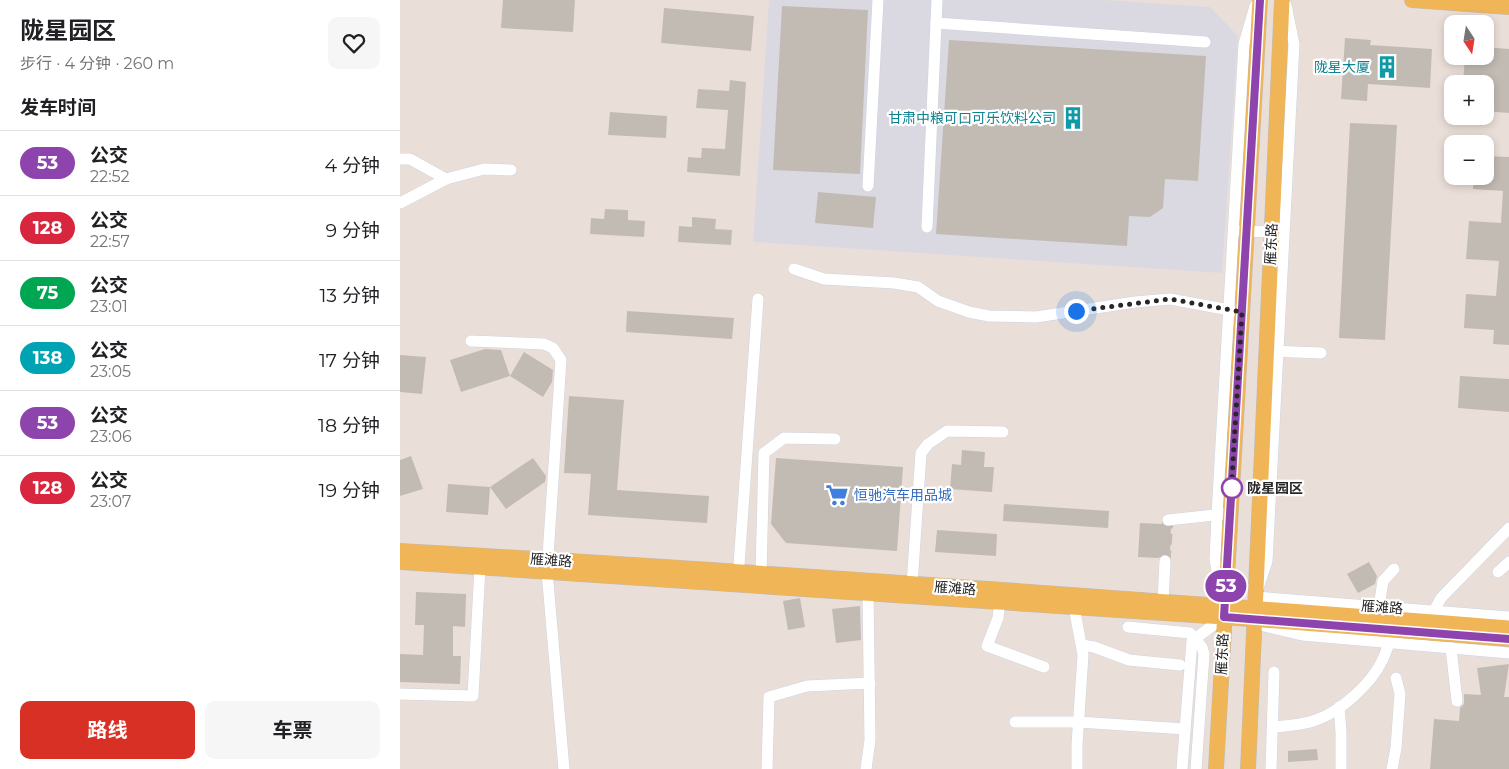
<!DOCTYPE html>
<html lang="zh">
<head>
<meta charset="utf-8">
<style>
  :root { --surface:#fff; --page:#f6f6f6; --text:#202124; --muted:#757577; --line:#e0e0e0; --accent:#d93025 }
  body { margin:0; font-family:Montserrat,"Noto Sans SC",sans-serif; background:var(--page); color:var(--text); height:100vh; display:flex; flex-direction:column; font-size:19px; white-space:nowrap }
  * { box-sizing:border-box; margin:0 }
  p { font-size:16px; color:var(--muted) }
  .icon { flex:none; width:28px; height:28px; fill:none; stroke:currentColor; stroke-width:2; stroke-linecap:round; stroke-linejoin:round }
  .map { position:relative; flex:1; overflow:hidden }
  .sheet { display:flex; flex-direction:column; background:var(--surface); width:400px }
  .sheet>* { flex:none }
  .badge { padding:0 10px; border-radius:16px; font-size:18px; line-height:32px }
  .needle { width:32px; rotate:168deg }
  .fabs { position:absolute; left:1044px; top:15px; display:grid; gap:10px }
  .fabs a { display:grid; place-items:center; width:50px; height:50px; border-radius:10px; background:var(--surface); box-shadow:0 2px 8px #0003; font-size:25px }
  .you { position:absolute; width:25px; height:25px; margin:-12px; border:4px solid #fff; border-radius:50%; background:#1a73e8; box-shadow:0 0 0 8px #1a73e833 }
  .map>.badge { position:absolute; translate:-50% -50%; box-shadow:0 0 0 2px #fff }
  h2 { padding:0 20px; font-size:19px; line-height:45px }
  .round { display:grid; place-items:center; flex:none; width:52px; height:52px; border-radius:10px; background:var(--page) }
  .headline { display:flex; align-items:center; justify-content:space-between; height:85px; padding:0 20px }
  h1 { font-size:24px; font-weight:700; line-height:38px }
  .cta { display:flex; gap:10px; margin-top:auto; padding:10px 20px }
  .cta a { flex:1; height:58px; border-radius:10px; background:var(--accent); color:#fff; font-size:20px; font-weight:700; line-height:58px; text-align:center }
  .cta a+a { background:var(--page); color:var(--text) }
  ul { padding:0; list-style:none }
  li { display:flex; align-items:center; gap:15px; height:65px; padding:0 20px; border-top:1px solid var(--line) }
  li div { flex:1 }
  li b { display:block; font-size:19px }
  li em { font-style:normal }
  li .badge { min-width:55px; font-weight:700; text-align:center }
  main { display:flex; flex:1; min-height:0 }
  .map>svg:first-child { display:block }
</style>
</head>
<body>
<main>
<section class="sheet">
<div class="headline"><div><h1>陇星园区</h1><p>步行 · 4 分钟 · 260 m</p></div><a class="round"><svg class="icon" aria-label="heart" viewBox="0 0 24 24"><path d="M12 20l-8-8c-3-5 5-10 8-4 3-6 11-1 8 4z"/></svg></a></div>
<h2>发车时间</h2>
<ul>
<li><span class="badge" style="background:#8e44ad;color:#fff">53</span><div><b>公交</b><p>22:52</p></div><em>4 分钟</em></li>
<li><span class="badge" style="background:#d7263d;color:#fff">128</span><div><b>公交</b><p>22:57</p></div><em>9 分钟</em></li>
<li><span class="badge" style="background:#00a651;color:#fff">75</span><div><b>公交</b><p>23:01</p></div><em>13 分钟</em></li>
<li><span class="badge" style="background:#00a3b4;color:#fff">138</span><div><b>公交</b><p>23:05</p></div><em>17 分钟</em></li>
<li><span class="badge" style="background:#8e44ad;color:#fff">53</span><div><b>公交</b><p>23:06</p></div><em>18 分钟</em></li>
<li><span class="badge" style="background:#d7263d;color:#fff">128</span><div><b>公交</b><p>23:07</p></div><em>19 分钟</em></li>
</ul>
<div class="cta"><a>路线</a><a>车票</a></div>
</section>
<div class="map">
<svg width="1109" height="769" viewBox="0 0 1109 769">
  <rect width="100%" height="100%" fill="#eadfd8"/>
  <polygon fill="#dad9e2" points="369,0 704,0 810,7 838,36 822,273 353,242"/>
  <g fill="#c2bbb4">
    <polygon points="103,0 175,0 173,32 101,28"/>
    <polygon points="382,6 468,10 460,174 373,170"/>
    <polygon points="264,8 354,16 351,51 261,43"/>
    <polygon points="945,38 971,40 970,45 1032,49 1030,88 968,84 967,101 941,99"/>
    <polygon points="549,40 806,56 798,181 765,179 763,208 750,217 729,216 727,246 536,234"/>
    <polygon points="1085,47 1109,49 1109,113 1085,111 1085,84 1063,84 1065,56 1085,56"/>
    <polygon points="330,80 346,82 340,176 287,172 288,157 301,158 302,148 325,149 328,110 296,108 298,89 329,91"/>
    <polygon points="210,112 267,116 266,138 208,135"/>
    <polygon points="950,123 997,125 985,340 939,338"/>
    <polygon points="1085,156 1109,157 1109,345 1093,344 1094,330 1064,328 1066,294 1096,296 1099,261 1066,259 1069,221 1101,223 1103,191 1073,189 1074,176 1085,176"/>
    <polygon points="418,192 476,197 473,228 415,223"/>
    <polygon points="205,209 228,210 228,220 245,221 244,237 190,234 191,218 204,219"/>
    <polygon points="292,217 316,219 315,229 332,230 331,245 278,242 279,226 292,227"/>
    <polygon points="227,311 334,318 332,339 226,332"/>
    <polygon points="85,349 101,350 110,376 61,392 50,360"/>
    <polygon points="124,352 153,370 152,382 143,397 110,376"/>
    <polygon points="0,355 26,357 22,394 0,392"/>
    <polygon points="1060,376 1109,379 1109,412 1058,408"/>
    <polygon points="169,396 224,400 217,490 309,496 307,523 188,515 191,474 164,473"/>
    <polygon points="562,450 585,452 584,467 594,467 592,492 550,489 552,464 561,465"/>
    <polygon points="11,456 23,489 0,496 0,460"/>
    <polygon points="133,458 146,476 145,482 106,509 90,487"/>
    <polygon points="376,458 503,467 497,551 386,543 371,524"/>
    <polygon points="48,484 90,487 88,515 46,512"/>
    <polygon points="604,504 709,511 708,528 603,521"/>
    <polygon points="740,523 762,524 765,527 771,527 770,555 765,554 758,558 738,557"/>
    <polygon points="537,530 597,534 596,556 535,552"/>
    <polygon points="969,562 977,576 975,584 958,593 947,574"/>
    <polygon points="16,592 66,594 65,627 53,626 53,656 61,656 60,684 0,682 0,654 23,655 24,625 15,625"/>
    <polygon points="400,598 405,627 388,630 383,601"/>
    <polygon points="460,606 461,640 436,643 432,609"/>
    <polygon points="1109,664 1104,697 1109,697 1109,769 1030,769 1034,719 1059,721 1060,708 1064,704 1064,694 1081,695 1077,668"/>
    <polygon points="917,749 918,760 888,762 888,751"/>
  </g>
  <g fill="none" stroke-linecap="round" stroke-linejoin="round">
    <polyline stroke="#c3bab5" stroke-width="11" stroke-dasharray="11 5.5" stroke-linecap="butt" points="765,561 768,520"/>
    <defs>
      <g id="minor">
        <polyline points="886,5 894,44 867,561 855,597 1109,617"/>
        <polyline points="536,23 805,42"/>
        <polyline points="0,159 10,159 46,179"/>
        <polyline points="468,186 478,0"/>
        <polyline points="0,203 46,179 84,169 111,170"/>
        <polyline points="527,227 537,0"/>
        <polyline points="840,231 872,232"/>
        <polyline points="394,269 424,279 494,283 518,287 538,301 569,312 589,316 636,317 735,302 770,299 835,311"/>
        <polyline points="71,341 144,344 153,348 161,360 147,571 164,769"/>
        <polyline points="870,351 921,353"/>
        <polyline points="768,520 824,514"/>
        <polyline points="1098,572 1109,562"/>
        <polyline points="361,574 364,453 384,438 435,439"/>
        <polyline points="338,579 358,299"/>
        <polyline points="512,585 521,453 528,444 547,431 603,432"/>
        <polyline points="822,595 815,560 817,515 844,44 855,6"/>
        <polyline points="600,602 598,618 587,646 644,667"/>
        <polyline points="763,602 765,561"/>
        <polyline points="674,607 683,655 677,745 677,769"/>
        <polyline points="979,607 983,581 994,569"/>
        <polyline points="1034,611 1041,598 1109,528"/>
        <polyline points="860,625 902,635 1109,653"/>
        <polyline points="728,627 790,633 802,647 804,654 796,769"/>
        <polyline points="682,645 694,647 729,660 780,665"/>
        <polyline points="1051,648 1057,701"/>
        <polyline points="0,694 73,696 80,567"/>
        <polyline points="939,707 941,732 941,769"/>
        <polyline points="615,722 678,722 785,729"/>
        <path d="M873 727C887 726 902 725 916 720 940 712 971 684 982 661 985 655 987 649 989 643"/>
        <polyline points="367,769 369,697 407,686 470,683"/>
        <polyline points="466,769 470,740 468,592"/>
        <polyline points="782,769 792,641 824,617 828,618"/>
        <polyline points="871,769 874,672"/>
        <polyline points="992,769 996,748 1000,694 996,678"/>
      </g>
      <g id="major">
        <polyline points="1012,0 1109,7"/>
        <path d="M0 551C370 572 740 599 1109 628"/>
        <polyline points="0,562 824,617 1109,639"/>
        <polyline points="816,769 860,0"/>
        <polyline points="848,769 882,0"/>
      </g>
    </defs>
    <use href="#minor" stroke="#cdd4e0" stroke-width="12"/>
    <use href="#major" stroke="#bebebe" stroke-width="16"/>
    <use href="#minor" stroke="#fff" stroke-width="11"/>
    <use href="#major" stroke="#efb557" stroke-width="15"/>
  </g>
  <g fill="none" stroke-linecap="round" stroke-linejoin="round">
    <defs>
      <polyline id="line" points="860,0 824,617 1109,639"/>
    </defs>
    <use href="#line" stroke="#fff" stroke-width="11"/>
    <use href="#line" stroke="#8e44ad" stroke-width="8"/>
    <polyline stroke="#272727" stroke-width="5" stroke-dasharray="0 9" points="676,311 770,299 842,312 831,495 832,488"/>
  </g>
  <defs>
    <symbol id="building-bare" viewBox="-9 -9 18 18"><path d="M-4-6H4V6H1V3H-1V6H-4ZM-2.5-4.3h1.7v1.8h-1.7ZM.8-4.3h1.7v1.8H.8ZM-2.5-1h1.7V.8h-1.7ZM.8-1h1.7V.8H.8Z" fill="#0f9aa8" stroke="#fff" stroke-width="2.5" paint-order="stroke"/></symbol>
    <symbol id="supermarket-bare" viewBox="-9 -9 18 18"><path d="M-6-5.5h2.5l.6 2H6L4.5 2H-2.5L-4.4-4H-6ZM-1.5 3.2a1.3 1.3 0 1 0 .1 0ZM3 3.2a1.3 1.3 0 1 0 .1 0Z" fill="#3f7fe0" stroke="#fff" stroke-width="2.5" paint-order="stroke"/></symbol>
  </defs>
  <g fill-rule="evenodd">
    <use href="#building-bare" x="971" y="51" width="32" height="32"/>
    <use href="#building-bare" x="657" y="102" width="32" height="32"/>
    <use href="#supermarket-bare" x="421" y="479" width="32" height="32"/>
  </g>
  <circle fill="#fff" stroke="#8e44ad" stroke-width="2.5" cx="832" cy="488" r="10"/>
  <g text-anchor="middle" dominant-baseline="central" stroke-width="4.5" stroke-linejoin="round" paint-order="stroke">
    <g font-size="14" fill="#0d838f" stroke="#fff" text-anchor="end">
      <text x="970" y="67">陇星大厦</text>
      <text x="656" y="118">甘肃中粮可口可乐饮料公司</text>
    </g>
    <g font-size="14" fill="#272727" stroke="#fff">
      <text transform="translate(871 244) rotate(-87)">雁东路</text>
      <text transform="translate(151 560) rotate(4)">雁滩路</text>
      <text transform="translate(555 588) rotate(4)">雁滩路</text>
      <text transform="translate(982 607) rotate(4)">雁滩路</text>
      <text transform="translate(822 654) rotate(-87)">雁东路</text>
    </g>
    <g font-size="14" font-weight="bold" fill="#272727" stroke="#fff" text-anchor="start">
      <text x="847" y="488">陇星园区</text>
    </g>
    <g font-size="14" fill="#366cbe" stroke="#fff" text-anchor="start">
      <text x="454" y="495">恒驰汽车用品城</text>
    </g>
  </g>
</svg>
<div class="fabs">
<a><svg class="needle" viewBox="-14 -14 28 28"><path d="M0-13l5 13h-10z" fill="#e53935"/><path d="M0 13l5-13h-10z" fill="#757577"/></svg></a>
<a>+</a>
<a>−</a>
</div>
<div class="you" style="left:676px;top:311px"></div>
<b class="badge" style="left:826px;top:586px;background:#8e44ad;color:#fff">53</b>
</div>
</main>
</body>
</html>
